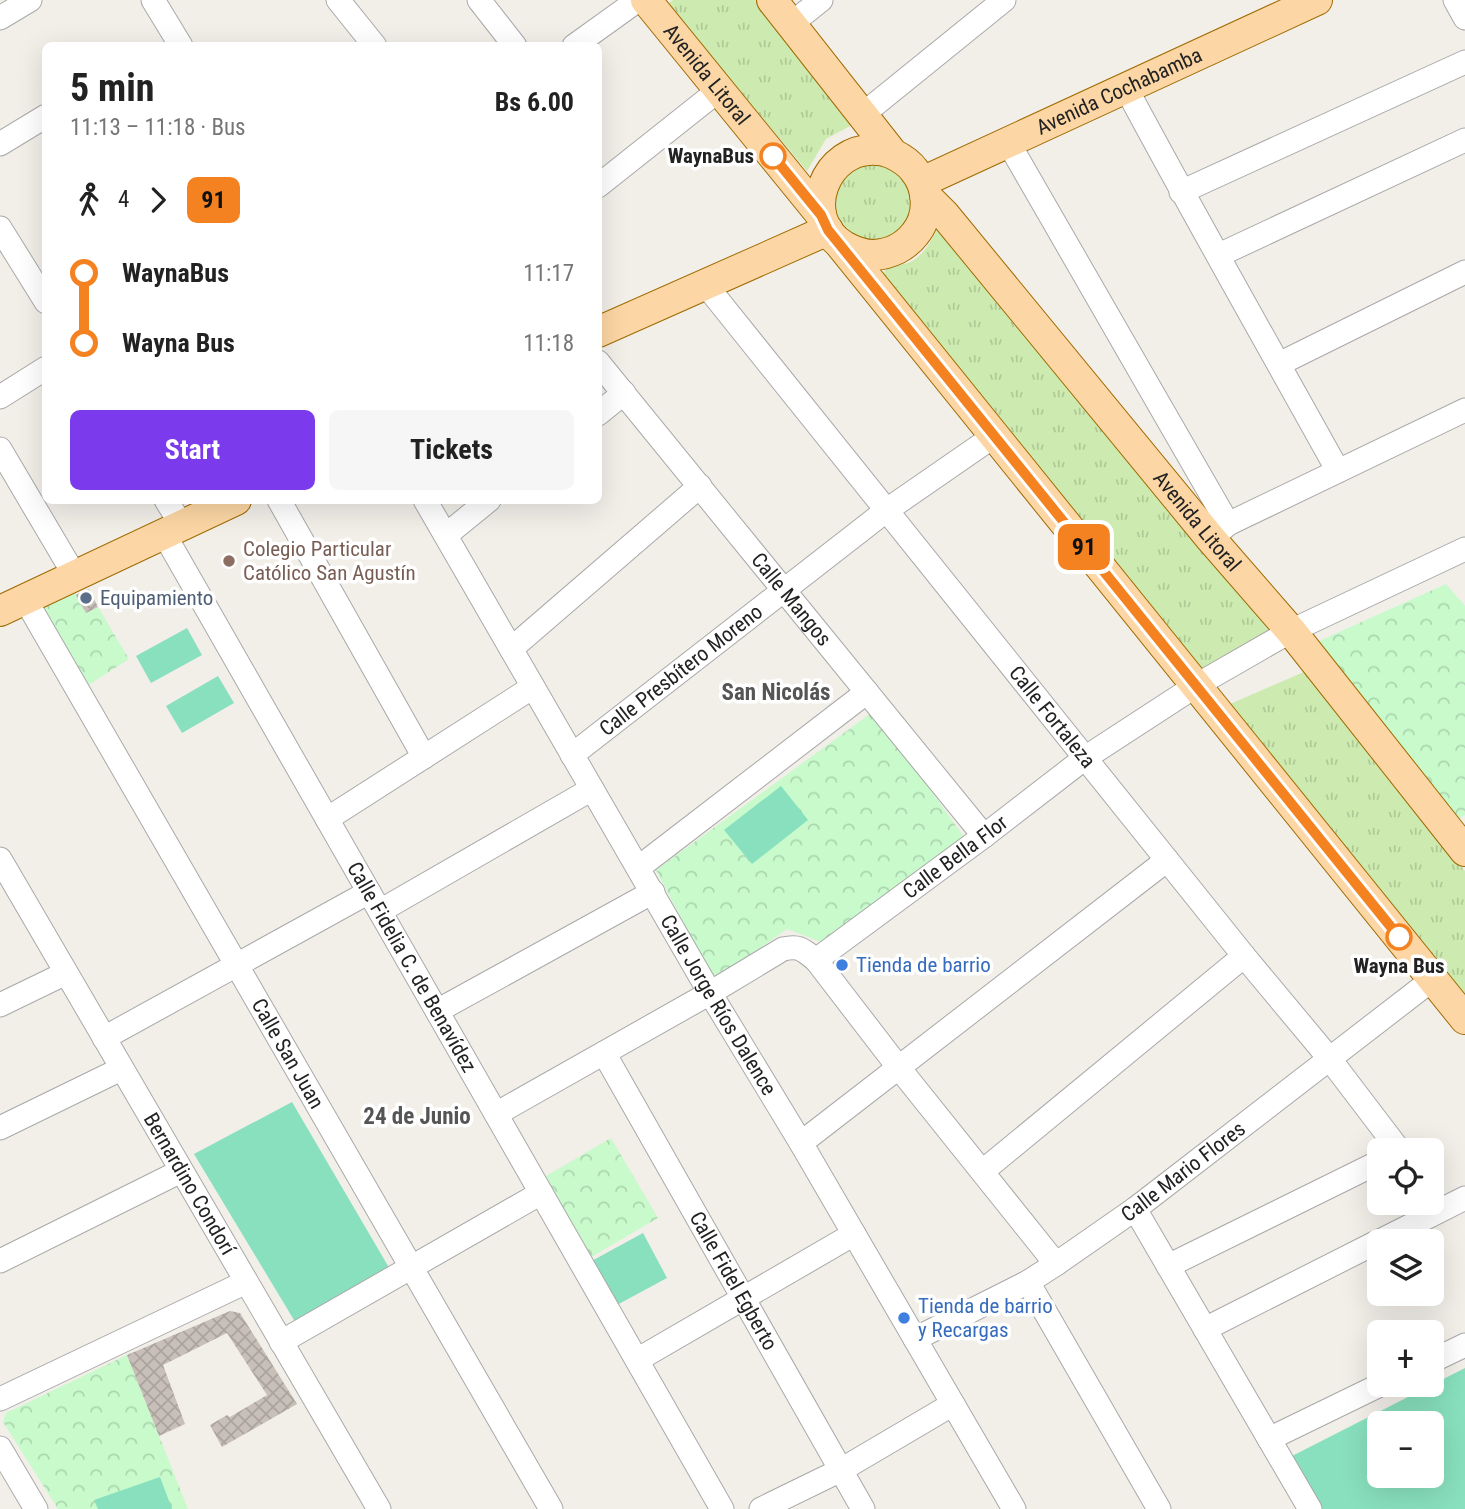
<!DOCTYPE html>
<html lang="en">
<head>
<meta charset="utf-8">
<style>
  :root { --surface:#fff; --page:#f6f6f6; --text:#222; --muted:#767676; --accent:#7c3aed }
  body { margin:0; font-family:"Roboto Condensed",sans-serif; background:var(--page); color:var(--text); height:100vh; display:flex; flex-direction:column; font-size:26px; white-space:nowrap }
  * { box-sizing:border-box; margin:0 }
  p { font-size:23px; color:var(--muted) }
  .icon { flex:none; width:38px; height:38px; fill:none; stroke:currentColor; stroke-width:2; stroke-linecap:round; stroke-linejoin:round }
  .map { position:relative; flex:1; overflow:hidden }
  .drawer { position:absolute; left:42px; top:42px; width:560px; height:462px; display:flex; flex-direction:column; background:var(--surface); border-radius:10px; box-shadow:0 7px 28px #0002 }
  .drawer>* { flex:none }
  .badge { padding:0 14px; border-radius:10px; font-size:24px; line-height:46px }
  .fabs { position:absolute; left:1367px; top:1138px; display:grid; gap:14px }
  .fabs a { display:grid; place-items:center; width:77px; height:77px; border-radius:10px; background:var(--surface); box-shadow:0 7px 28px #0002; font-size:35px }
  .map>.badge { position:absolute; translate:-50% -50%; box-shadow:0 0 0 4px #fff }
  .legs { display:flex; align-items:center; gap:10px; height:77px; padding:0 28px; font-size:23px }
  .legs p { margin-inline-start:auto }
  .overview { display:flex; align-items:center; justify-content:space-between; height:119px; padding:0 28px }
  h1 { font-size:38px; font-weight:700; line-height:52px }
  .action { display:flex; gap:14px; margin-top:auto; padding:14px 28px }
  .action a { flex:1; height:80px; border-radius:10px; background:var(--accent); color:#fff; font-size:28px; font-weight:700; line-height:80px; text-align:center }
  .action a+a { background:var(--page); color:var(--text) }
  ul { padding:0 28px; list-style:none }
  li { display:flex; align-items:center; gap:24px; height:70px; font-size:26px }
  li i { display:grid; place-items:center; width:10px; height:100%; margin:0 9px; background:currentColor }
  li i::after { content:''; width:18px; height:18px; margin:-9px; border:5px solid; border-radius:50%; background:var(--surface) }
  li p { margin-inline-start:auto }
  li:first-child i { background:linear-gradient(#0000 50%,currentColor 0) }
  li:last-child i { background:linear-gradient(currentColor 50%,#0000 0) }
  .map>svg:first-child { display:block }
</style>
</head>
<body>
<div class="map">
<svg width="1465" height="1509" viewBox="0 0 1465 1509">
  <defs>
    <pattern id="grass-tufts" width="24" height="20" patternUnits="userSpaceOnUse" patternTransform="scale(1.75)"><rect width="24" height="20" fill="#cdebb0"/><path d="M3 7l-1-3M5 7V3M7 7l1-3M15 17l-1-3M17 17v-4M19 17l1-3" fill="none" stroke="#b0c997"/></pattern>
    <pattern id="park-crowns" width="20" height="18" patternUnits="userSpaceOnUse" patternTransform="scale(1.75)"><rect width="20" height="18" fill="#c8facc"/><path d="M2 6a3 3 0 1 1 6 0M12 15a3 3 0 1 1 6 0" fill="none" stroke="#acd6af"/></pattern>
    <pattern id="building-cross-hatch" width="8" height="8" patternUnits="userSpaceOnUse" patternTransform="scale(1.75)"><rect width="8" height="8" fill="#c7bfb8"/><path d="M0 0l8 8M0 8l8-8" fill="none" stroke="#aba49e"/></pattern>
  </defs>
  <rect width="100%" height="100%" fill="#f2efe9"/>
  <g fill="url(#grass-tufts)">
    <polygon points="673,0 756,0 856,123 826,139 807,171 667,4"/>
    <polygon points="871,162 898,171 913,195 910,222 878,245 841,232 831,194 845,172"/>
    <path d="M937 228 1278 638 1200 673 882 276C886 263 901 267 912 261 923 255 932 241 937 228Z"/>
    <polygon points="1306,671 1465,871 1465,1000 1230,704"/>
  </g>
  <g fill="url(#park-crowns)">
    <polygon points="1446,584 1465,606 1465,815 1459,819 1317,642"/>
    <polygon points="74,590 86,613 98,607 129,659 87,686 42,610 43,605"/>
    <polygon points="874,711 966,840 826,944 787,929 714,981 656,870"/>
    <polygon points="611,1138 658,1218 576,1266 529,1186"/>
    <polygon points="127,1355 188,1509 58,1509 3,1422 6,1413"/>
  </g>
  <g fill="#88e0be" fill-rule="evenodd">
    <polygon points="187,628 202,655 151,683 136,656"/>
    <polygon points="218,676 234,703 182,733 166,706"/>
    <polygon points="781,786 808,820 752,864 724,830"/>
    <polygon points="292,1102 391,1271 297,1325 194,1154"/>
    <polygon points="643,1233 667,1278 602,1313 577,1269"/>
    <path d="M1465 1368V1509H1322L1292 1456ZM1379 1423H1432V1475H1379Z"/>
    <polygon points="160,1477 172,1509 98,1509 94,1500"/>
  </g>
  <g fill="url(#building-cross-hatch)">
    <polygon points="89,589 98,607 86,613 76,595"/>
    <polygon points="230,1311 240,1313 297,1404 222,1447 210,1425 227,1415 230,1417 267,1395 227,1333 163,1365 185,1424 159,1436 127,1355"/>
  </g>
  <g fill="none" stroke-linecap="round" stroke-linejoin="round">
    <defs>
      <g id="minor">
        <polyline points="153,0 181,46"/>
        <polyline points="338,0 375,46"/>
        <polyline points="479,0 515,46"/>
        <polyline points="1455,0 1465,18"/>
        <polyline points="0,18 30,0"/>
        <polyline points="791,24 821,0"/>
        <polyline points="574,46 638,0"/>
        <path d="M1126 88C1195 217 1267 343 1338 471"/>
        <polyline points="862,115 1004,0"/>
        <polyline points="1008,142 1228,524"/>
        <polyline points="0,144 46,116"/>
        <polyline points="598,186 719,90"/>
        <polyline points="1181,192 1465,62"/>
        <polyline points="0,228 46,302"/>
        <polyline points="1219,255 1465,140"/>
        <path id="s1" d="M705 284 1244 956 1329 1058 1399 1150"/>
        <path id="s2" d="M598 362 984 836"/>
        <polyline points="1279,364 1465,272"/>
        <polyline points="0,397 46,368"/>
        <polyline points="598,414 624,393"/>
        <polyline points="0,449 75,576"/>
        <polyline points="166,500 182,526"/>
        <polyline points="279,500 424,757"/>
        <path id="s3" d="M425 500 710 993 801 1143 1014 1509"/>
        <polyline points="1218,533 1228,524 1465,410"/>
        <path id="s4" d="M164 534 722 1509"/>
        <polyline points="446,535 489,500"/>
        <path id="s5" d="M25 599 551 1509"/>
        <polyline points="511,649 700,486"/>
        <path id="s6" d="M572 755 887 510 994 436"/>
        <polyline points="327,819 533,687"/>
        <path id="s7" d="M0 859 379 1509"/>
        <polyline points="638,868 867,692"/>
        <polyline points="380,911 592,789"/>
        <polyline points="816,960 899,1068 1056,1264"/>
        <polyline points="0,1005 66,973"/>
        <polyline points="437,1011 653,892"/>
        <polyline points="104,1038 369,892"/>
        <path id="s8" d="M604 1053 863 1509"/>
        <path id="s9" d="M496 1114 710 993 783 949C800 945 803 950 816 960L984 836 1085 758 1197 685 1291 631 1465 549"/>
        <polyline points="0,1128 121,1069"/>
        <polyline points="801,1143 1167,860"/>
        <polyline points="983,1171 1244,956"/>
        <polyline points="1135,1209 1310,1509"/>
        <polyline points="1380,1241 1465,1198"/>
        <polyline points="0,1261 181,1171"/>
        <polyline points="1168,1266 1379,1162"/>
        <polyline points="1028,1282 1159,1509"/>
        <polyline points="1205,1329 1379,1241"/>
        <path id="s10" d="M915 1339 1028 1282 1056 1264 1135 1209 1433 979"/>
        <polyline points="281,1342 541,1193"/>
        <polyline points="637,1360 854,1234"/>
        <polyline points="1432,1361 1465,1345"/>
        <polyline points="0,1399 246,1282"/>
        <polyline points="1269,1439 1382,1384"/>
        <polyline points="0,1448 36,1509"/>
        <polyline points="761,1509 841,1470 953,1404"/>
      </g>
      <g id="major">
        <path id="s11" d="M646 0 821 215"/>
        <path d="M772 0 893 154C901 158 909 163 914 170 929 188 930 216 915 234 905 247 890 254 874 255 863 255 853 251 844 246 797 218 825 145 878 150 883 150 888 152 893 154"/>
        <path id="s12" d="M922 182 1317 0"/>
        <path id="s13" d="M925 195 944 214 1211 539 1291 631 1465 851"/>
        <polyline points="839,243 1465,1019"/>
        <polyline points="598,332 828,230"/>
        <polyline points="0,611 236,500"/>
      </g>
    </defs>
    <use href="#minor" stroke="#a9a9a9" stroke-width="25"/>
    <use href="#major" stroke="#a06b00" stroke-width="32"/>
    <use href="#minor" stroke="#fff" stroke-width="23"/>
    <use href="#major" stroke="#fcd6a4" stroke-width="30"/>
  </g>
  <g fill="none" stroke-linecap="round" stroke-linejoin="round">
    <defs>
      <polyline id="line-1" points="773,156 821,215 828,230 1399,937"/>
    </defs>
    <use href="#line-1" stroke="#fff" stroke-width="16"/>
    <use href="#line-1" stroke="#f58220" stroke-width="10"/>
  </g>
  <g fill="#fff" stroke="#f58220" stroke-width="3.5">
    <circle cx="773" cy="156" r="12"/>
    <circle cx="1399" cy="937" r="12"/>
  </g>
  <circle fill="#8d6e63" stroke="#fff" stroke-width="2.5" cx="229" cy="561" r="7"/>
  <circle fill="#5c6f8a" stroke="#fff" stroke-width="2.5" cx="86" cy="598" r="7"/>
  <g fill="#3f7fe0" stroke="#fff" stroke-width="2.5">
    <circle cx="842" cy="965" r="7"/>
    <circle cx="904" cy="1318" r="7"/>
  </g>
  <g text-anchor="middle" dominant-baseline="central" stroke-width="7" stroke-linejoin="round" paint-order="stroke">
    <g font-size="21" fill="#222" stroke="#fff">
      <text stroke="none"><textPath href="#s11" startOffset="96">Avenida Litoral</textPath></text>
      <text stroke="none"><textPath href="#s12" startOffset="217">Avenida Cochabamba</textPath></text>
      <text stroke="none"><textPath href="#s13" startOffset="425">Avenida Litoral</textPath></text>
      <text stroke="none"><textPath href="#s2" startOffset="306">Calle Mangos</textPath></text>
      <text stroke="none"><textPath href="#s6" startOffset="138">Calle Presbítero Moreno</textPath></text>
      <text stroke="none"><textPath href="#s1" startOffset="555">Calle Fortaleza</textPath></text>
      <text stroke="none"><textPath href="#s9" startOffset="541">Calle Bella Flor</textPath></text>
      <text stroke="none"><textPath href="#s4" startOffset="499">Calle Fidelia C. de Benavídez</textPath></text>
      <text stroke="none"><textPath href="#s3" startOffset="584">Calle Jorge Ríos Dalence</textPath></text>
      <text stroke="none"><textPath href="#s5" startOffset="525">Calle San Juan</textPath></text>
      <text stroke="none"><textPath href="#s10" startOffset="317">Calle Mario Flores</textPath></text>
      <text stroke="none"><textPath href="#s7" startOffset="376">Bernardino Condorí</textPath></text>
      <text stroke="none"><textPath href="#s8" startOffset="262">Calle Fidel Egberto</textPath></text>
    </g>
    <g font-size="21" font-weight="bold" fill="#222" stroke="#fff" text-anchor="end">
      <text x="754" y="156">WaynaBus</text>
      <text x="1399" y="966" text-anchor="middle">Wayna Bus</text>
    </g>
    <g font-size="21" fill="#785e54" stroke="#fff" text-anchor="start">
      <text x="243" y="549">Colegio Particular<tspan x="243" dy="24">Católico San Agustín</tspan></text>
    </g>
    <g font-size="21" fill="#4e5e75" stroke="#fff" text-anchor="start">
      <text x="100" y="598">Equipamiento</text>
    </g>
    <g font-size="21" fill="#366cbe" stroke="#fff" text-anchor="start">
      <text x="856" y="965">Tienda de barrio</text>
      <text x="918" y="1306">Tienda de barrio<tspan x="918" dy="24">y Recargas</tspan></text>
    </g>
    <g font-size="23" font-weight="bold" fill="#555" stroke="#fff">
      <text x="776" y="692">San Nicolás</text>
      <text x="417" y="1116">24 de Junio</text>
    </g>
  </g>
</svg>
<div class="fabs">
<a><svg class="icon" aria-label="locate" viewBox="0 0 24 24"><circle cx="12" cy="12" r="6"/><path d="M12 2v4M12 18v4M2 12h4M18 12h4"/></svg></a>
<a><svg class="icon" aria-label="layers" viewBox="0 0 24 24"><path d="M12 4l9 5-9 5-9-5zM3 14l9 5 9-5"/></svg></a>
<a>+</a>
<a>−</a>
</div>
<b class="badge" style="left:1084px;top:547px;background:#f58220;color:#111">91</b>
<section class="drawer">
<div class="overview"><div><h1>5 min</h1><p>11:13 – 11:18 · Bus</p></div><b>Bs 6.00</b></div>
<div class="legs"><svg class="icon" aria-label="walk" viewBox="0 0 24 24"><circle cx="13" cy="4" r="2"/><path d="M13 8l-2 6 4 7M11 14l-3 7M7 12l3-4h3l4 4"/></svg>4<svg class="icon" aria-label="forward" viewBox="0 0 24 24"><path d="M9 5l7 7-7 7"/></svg><b class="badge" style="background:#f58220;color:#111">91</b></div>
<ul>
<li><i style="color:#f58220"></i><b>WaynaBus</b><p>11:17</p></li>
<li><i style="color:#f58220"></i><b>Wayna Bus</b><p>11:18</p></li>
</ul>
<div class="action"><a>Start</a><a>Tickets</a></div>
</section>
</div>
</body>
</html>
